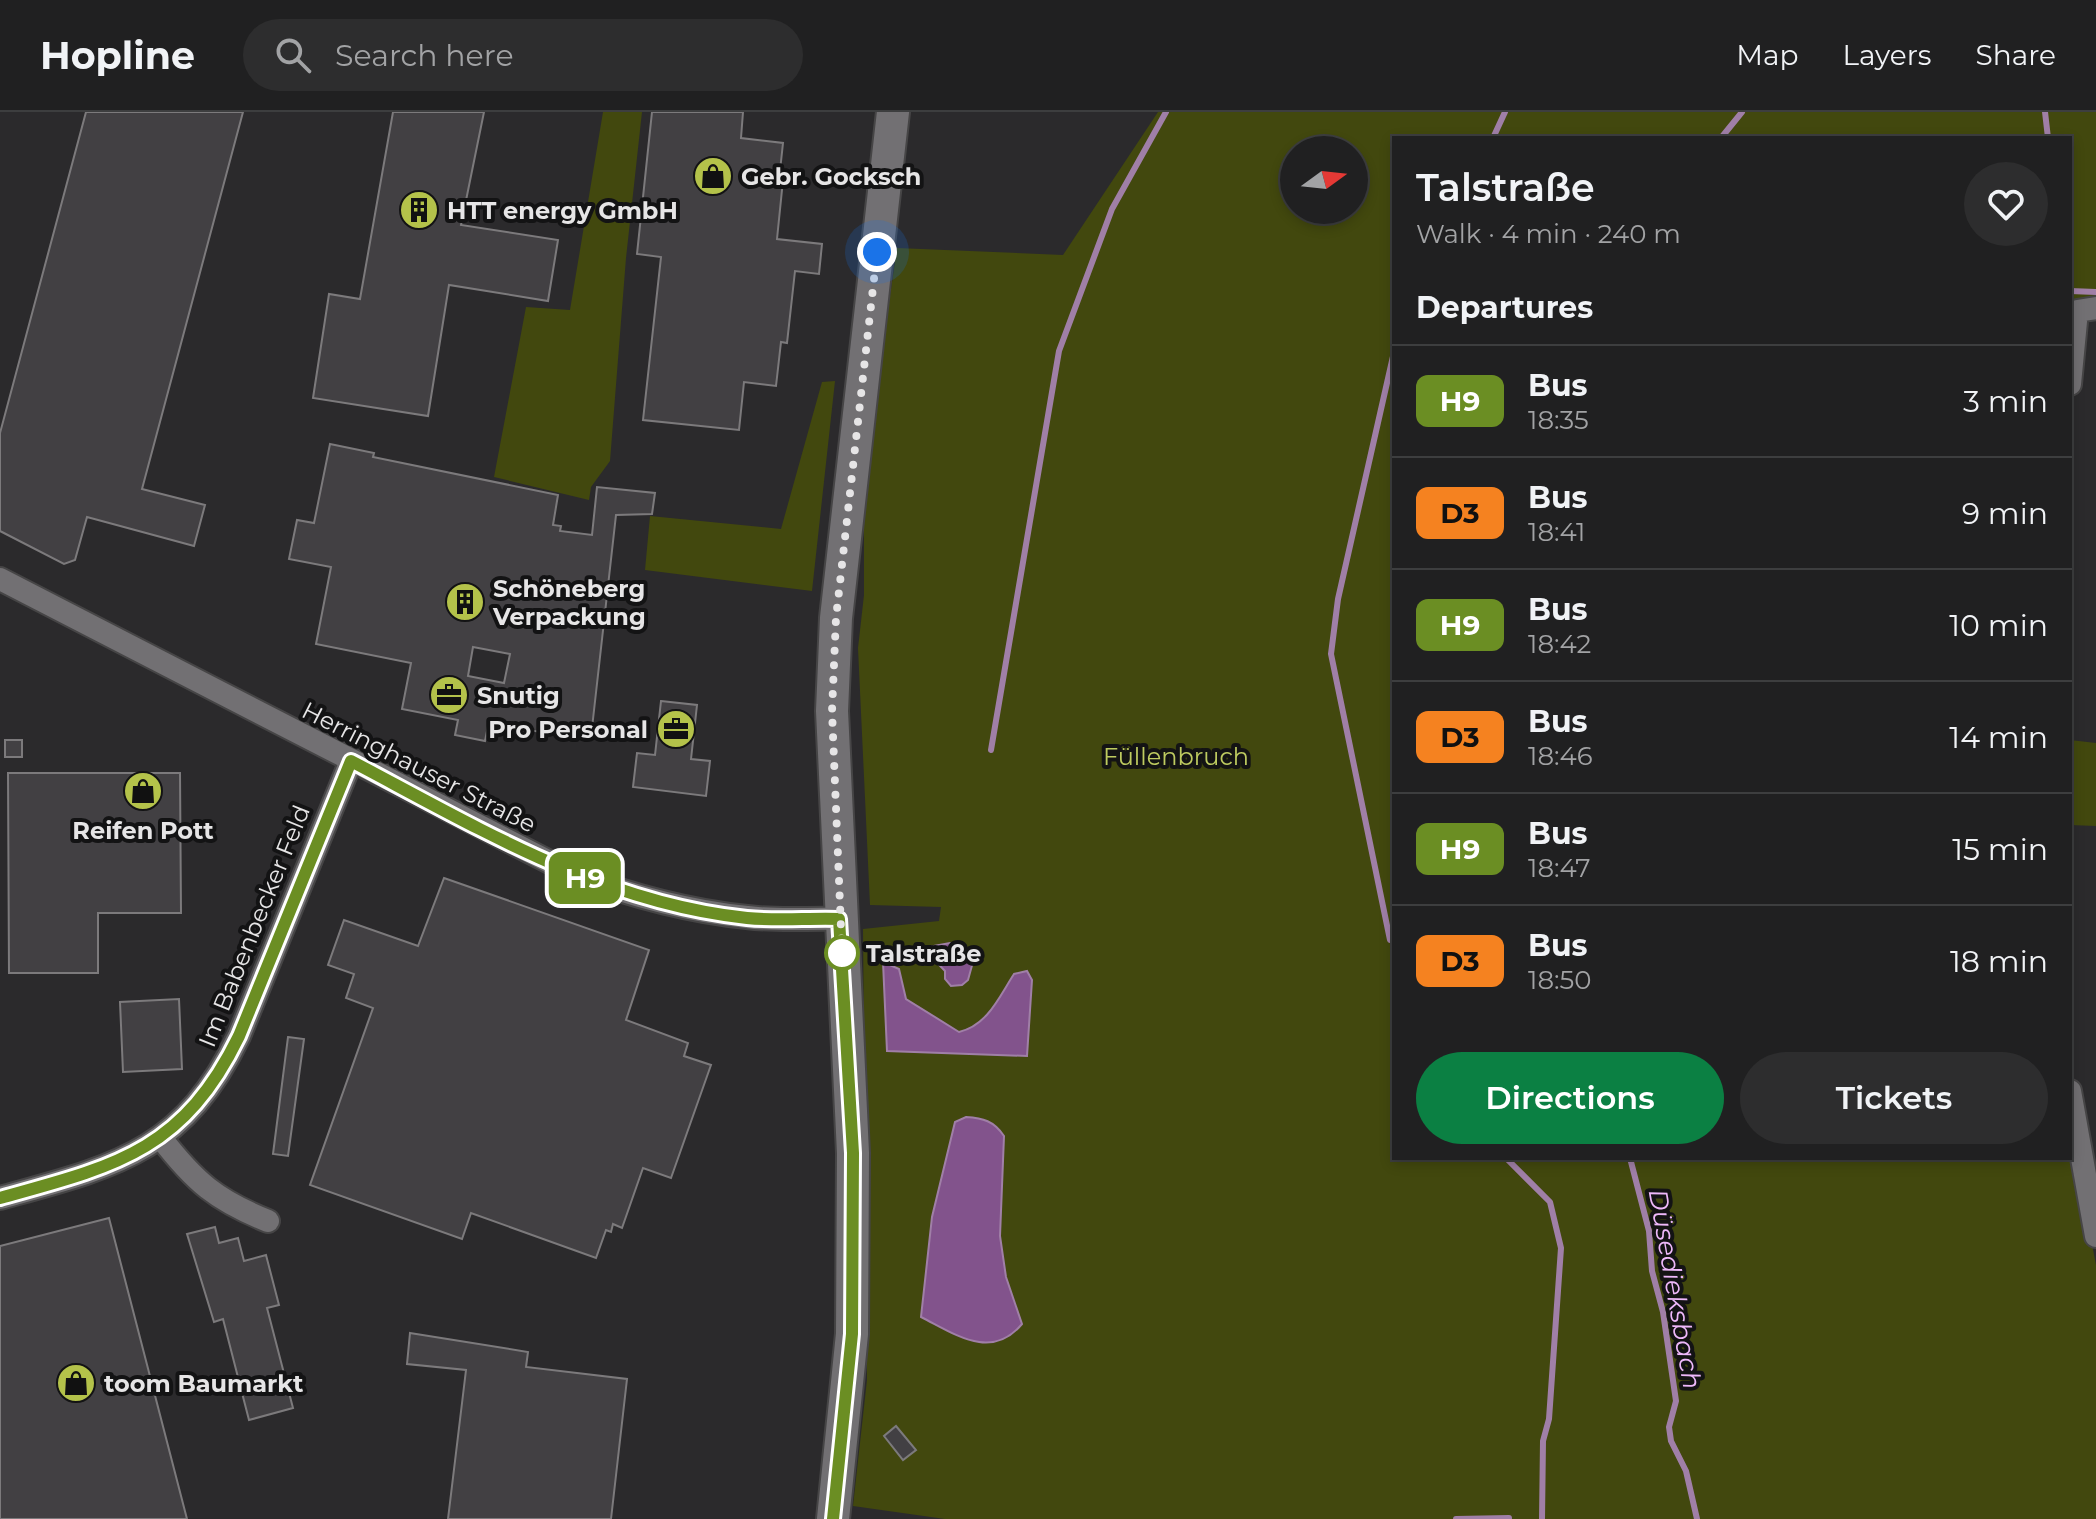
<!DOCTYPE html>
<html lang="en">
<head>
<meta charset="utf-8">
<style>
  :root { --surface:#202021; --page:#2d2d2e; --text:#f1f3f6; --muted:#a2a3a5; --line:#3d3e3f; --accent:#0b8043 }
  body { margin:0; font-family:Montserrat,sans-serif; background:var(--page); color:var(--text); height:100vh; display:flex; flex-direction:column; font-size:30px; white-space:nowrap }
  * { box-sizing:border-box; margin:0 }
  p { font-size:26px; color:var(--muted) }
  .icon { flex:none; width:44px; height:44px; fill:none; stroke:currentColor; stroke-width:2; stroke-linecap:round; stroke-linejoin:round }
  .map { position:relative; flex:1; overflow:hidden }
  .drawer { position:absolute; left:1392px; top:24px; width:680px; height:1024px; display:flex; flex-direction:column; background:var(--surface); border-radius:0px; box-shadow:0 4px 12px #0003,0 0 0 2px var(--line) }
  .drawer>* { flex:none }
  .badge { padding:0 16px; border-radius:12px; font-size:28px; line-height:52px }
  .needle { width:52px; rotate:75deg }
  .controls { position:absolute; left:1280px; top:24px; display:grid; gap:16px }
  .controls a { display:grid; place-items:center; width:88px; height:88px; border-radius:50%; background:var(--surface); box-shadow:0 4px 12px #0003,0 0 0 2px var(--line); font-size:40px }
  .you { position:absolute; width:40px; height:40px; margin:-20px; border:6px solid #fff; border-radius:50%; background:#1a73e8; box-shadow:0 0 0 12px #1a73e833 }
  .map>.badge { position:absolute; translate:-50% -50%; box-shadow:0 0 0 4px #fff }
  h2 { padding:0 24px; font-size:30px; line-height:72px }
  .round { display:grid; place-items:center; flex:none; width:84px; height:84px; border-radius:42px; background:var(--page) }
  .overview { display:flex; align-items:center; justify-content:space-between; height:136px; padding:0 24px }
  h1 { font-size:38px; font-weight:600; line-height:60px }
  .action { display:flex; gap:16px; margin-top:auto; padding:16px 24px }
  .action a { flex:1; height:92px; border-radius:48px; background:var(--accent); color:#fff; font-size:32px; font-weight:600; line-height:92px; text-align:center }
  .action a+a { background:var(--page); color:var(--text) }
  ul { padding:0; list-style:none }
  li { display:flex; align-items:center; gap:24px; height:112px; padding:0 24px; border-top:2px solid var(--line) }
  li div { flex:1 }
  li b { display:block; font-size:30px }
  li em { font-style:normal }
  li .badge { min-width:88px; font-weight:700; text-align:center }
  header { display:flex; align-items:center; gap:48px; box-sizing:border-box; height:112px; padding:0 40px; background:var(--surface); border-bottom:2px solid var(--line) }
  header strong { font-size:38px }
  nav { display:flex; gap:44px; margin-inline-start:auto; font-size:28px }
  .search { width:560px; height:72px; background:var(--page); display:flex; align-items:center; gap:20px; box-sizing:border-box; padding:0 28px; border-radius:44px; color:var(--muted); font-size:30px }
  .map>svg:first-child { display:block }
</style>
</head>
<body>
<header>
<strong>Hopline</strong>
<div class="search"><svg class="icon" aria-label="search" viewBox="0 0 24 24"><circle cx="10" cy="10" r="6"/><path d="M15 15l6 6"/></svg>Search here</div>
<nav><a>Map</a><a>Layers</a><a>Share</a></nav>
</header>
<div class="map">
<svg width="2096" height="1407" viewBox="0 0 2096 1407">
  <rect width="100%" height="100%" fill="#2b2a2c"/>
  <g fill="#42480e" fill-rule="evenodd">
    <polygon points="603,0 642,0 626,146 610,349 591,375 589,388 494,365 526,195 570,198"/>
    <path d="M1158 0H2096V189L2070 232V26H1394V1046H1634L1635 1049 2070 1046V1019L2096 1153V1407H945L853 1394 867 1268 863 817 939 809 941 795 870 793 858 536 864 483V363L897 136 1063 143ZM1294 38H1354V98H1294Z"/>
    <polygon points="835,269 812,479 645,458 650,404 781,417 822,270"/>
    <polygon points="2070,628 2096,631 2096,714 2070,713"/>
  </g>
  <g fill="#82538c" stroke="#a07fa7" stroke-width="2">
    <polygon points="950,831 976,839 968,868 962,873 951,874 945,867 945,859 923,836"/>
    <path d="M883 850 899 857 906 887 959 920C988 913 999 885 1014 862L1027 859 1032 868 1027 944 887 939Z"/>
    <path d="M966 1005C983 1006 994 1009 1004 1024L1000 1124 1006 1165 1022 1212C991 1249 955 1222 921 1205L932 1105 955 1010Z"/>
  </g>
  <g fill="none" stroke-linecap="round" stroke-linejoin="round">
    <g stroke="#a07fa7" stroke-width="6">
      <polyline points="2045,0 2048,26"/>
      <polyline points="1493,26 1505,0"/>
      <polyline points="1721,26 1742,0"/>
      <polyline points="2070,179 2096,180"/>
      <polyline points="991,638 1059,239 1112,97 1166,0"/>
      <polyline points="1390,828 1331,542 1338,487 1394,240"/>
      <polyline points="1506,1046 1550,1090 1561,1136 1549,1307 1543,1329 1542,1407"/>
      <polyline points="1630,1046 1649,1119 1652,1159 1663,1200 1676,1289 1669,1315 1671,1329 1686,1359 1697,1407"/>
      <polyline points="1456,1407 1509,1406"/>
    </g>
  </g>
  <g fill="#424043" stroke="#7c7a7c" stroke-width="2" fill-rule="evenodd">
    <polygon points="86,0 243,0 142,377 205,393 194,434 87,405 75,448 64,452 0,419 0,321"/>
    <polygon points="393,0 484,0 461,113 558,128 548,189 449,173 428,304 313,286 329,182 360,187"/>
    <polygon points="652,0 743,0 741,26 783,31 779,68 783,68 777,127 822,132 819,162 795,159 787,231 781,230 776,274 744,270 739,318 643,308 661,145 637,142"/>
    <path d="M330 332 374 341 373 345 558 383 553 413 561 414 560 419 592 423 597 375 655 381 652 402 616 403 591 625 488 614 485 629 455 623 458 608 402 597 411 551 316 532 331 455 289 447 297 408 314 411ZM473 535 510 542 504 571 468 564Z"/>
    <polygon points="661,589 697,593 691,647 710,649 706,684 633,675 637,641 655,643"/>
    <rect x="5" y="628" width="17" height="17"/>
    <polygon points="8,661 180,661 181,801 98,801 98,861 9,861"/>
    <polygon points="444,766 649,838 626,908 688,931 684,944 711,953 671,1066 643,1056 622,1116 613,1112 611,1120 606,1118 596,1146 471,1101 462,1127 310,1073 373,896 346,886 354,862 328,853 344,808 418,834"/>
    <polygon points="179,887 182,957 123,960 120,890"/>
    <polygon points="288,925 304,927 288,1044 273,1042"/>
    <polygon points="109,1106 187,1407 0,1407 0,1134"/>
    <polygon points="215,1115 219,1131 238,1126 244,1149 266,1143 279,1193 267,1196 293,1296 249,1308 223,1207 214,1210 187,1122"/>
    <polygon points="410,1221 528,1240 526,1255 627,1267 611,1407 448,1407 466,1258 407,1252"/>
    <polygon points="896,1314 916,1338 903,1348 884,1324"/>
  </g>
  <g fill="none" stroke-linecap="round" stroke-linejoin="round">
    <defs>
      <g id="street">
        <polyline points="2070,272 2077,199 2096,196"/>
        <path d="M0 467 573 762C629 783 687 799 747 805 777 809 809 806 839 807"/>
        <polyline points="2070,979 2096,1124"/>
        <path d="M161 1026C195 1070 216 1088 268 1109"/>
        <path d="M0 1086C116 1054 183 1040 239 924L351 649"/>
      </g>
      <polyline id="secondary" points="833,1407 852,1222 853,1041 832,599 836,506 893,0"/>
    </defs>
    <use href="#street" stroke="#464546" stroke-width="26"/>
    <use href="#secondary" stroke="#464546" stroke-width="36"/>
    <use href="#street" stroke="#727073" stroke-width="22"/>
    <use href="#secondary" stroke="#727073" stroke-width="32"/>
  </g>
  <g fill="none" stroke-linecap="round" stroke-linejoin="round">
    <defs>
      <path id="line" d="M0 1086C116 1054 183 1039 239 924L351 649C478 716 602 791 747 806 777 809 809 806 839 807L853 1041 852 1222 833 1407"/>
    </defs>
    <use href="#line" stroke="#fff" stroke-width="18"/>
    <use href="#line" stroke="#6b8e23" stroke-width="12"/>
    <polyline stroke="#e6e5e6" stroke-width="8" stroke-dasharray="0 14.4" points="842,841 832,599 836,506 877,140"/>
  </g>
  <defs>
    <symbol id="shop-disc" viewBox="-11 -11 22 22"><circle r="9.5" fill="#b4c24a" stroke="#131314"/><path d="M-5-2.5h2.3a2.7 3.5 0 0 1 5.4 0H5L5.5 6h-11ZM-1.5-2.5h3a1.5 2.3 0 0 0-3 0Z" fill="#111"/></symbol>
    <symbol id="building-disc" viewBox="-11 -11 22 22"><circle r="9.5" fill="#b4c24a" stroke="#131314"/><path d="M-4-6H4V6H1V3H-1V6H-4ZM-2.5-4.3h1.7v1.8h-1.7ZM.8-4.3h1.7v1.8H.8ZM-2.5-1h1.7V.8h-1.7ZM.8-1h1.7V.8H.8Z" fill="#111"/></symbol>
    <symbol id="office-disc" viewBox="-11 -11 22 22"><circle r="9.5" fill="#b4c24a" stroke="#131314"/><path d="M-6-3h4V-5.5h4V-3h4V5H-6ZM-1-4.5V-3h2v-1.5ZM-6 0V1H6V0Z" fill="#111"/></symbol>
  </defs>
  <g fill-rule="evenodd">
    <use href="#shop-disc" x="691" y="42" width="44" height="44"/>
    <use href="#building-disc" x="397" y="76" width="44" height="44"/>
    <use href="#building-disc" x="443" y="468" width="44" height="44"/>
    <use href="#office-disc" x="427" y="561" width="44" height="44"/>
    <use href="#office-disc" x="654" y="595" width="44" height="44"/>
    <use href="#shop-disc" x="121" y="657" width="44" height="44"/>
    <use href="#shop-disc" x="54" y="1249" width="44" height="44"/>
  </g>
  <circle fill="#fff" stroke="#6b8e23" stroke-width="4" cx="842" cy="841" r="16"/>
  <g text-anchor="middle" dominant-baseline="central" stroke-width="8" stroke-linejoin="round" paint-order="stroke">
    <g font-size="24" font-weight="bold" fill="#e6e5e6" stroke="#131314" text-anchor="start">
      <text x="741" y="64">Gebr. Gocksch</text>
      <text x="447" y="98">HTT energy GmbH</text>
      <text x="493" y="476">Schöneberg<tspan x="493" dy="28">Verpackung</tspan></text>
      <text x="477" y="583">Snutig</text>
      <text x="648" y="617" text-anchor="end">Pro Personal</text>
      <text x="143" y="718" text-anchor="middle">Reifen Pott</text>
      <text x="104" y="1271">toom Baumarkt</text>
    </g>
    <g font-size="24" fill="#becb60" stroke="#131314">
      <text x="1176" y="644">Füllenbruch</text>
    </g>
    <g font-size="24" fill="#e6e5e6" stroke="#131314">
      <text transform="translate(419 655) rotate(27)">Herringhauser Straße</text>
      <text transform="translate(254 814) rotate(-68)">Im Babenbecker Feld</text>
    </g>
    <g font-size="24" font-weight="bold" fill="#e6e5e6" stroke="#131314" text-anchor="start">
      <text x="866" y="841">Talstraße</text>
    </g>
    <g font-size="26" font-style="italic" fill="#eeb8fa" stroke="#131314">
      <text transform="translate(1675 1177) rotate(80)">Düsedieksbach</text>
    </g>
  </g>
</svg>
<div class="controls">
<a><svg class="needle" viewBox="-14 -14 28 28"><path d="M0-13l5 13h-10z" fill="#e53935"/><path d="M0 13l5-13h-10z" fill="#a2a3a5"/></svg></a>
</div>
<div class="you" style="left:877px;top:140px"></div>
<b class="badge" style="left:585px;top:766px;background:#6b8e23;color:#fff">H9</b>
<section class="drawer">
<div class="overview"><div><h1>Talstraße</h1><p>Walk · 4 min · 240 m</p></div><a class="round"><svg class="icon" aria-label="heart" viewBox="0 0 24 24"><path d="M12 20l-8-8c-3-5 5-10 8-4 3-6 11-1 8 4z"/></svg></a></div>
<h2>Departures</h2>
<ul>
<li><span class="badge" style="background:#6b8e23;color:#fff">H9</span><div><b>Bus</b><p>18:35</p></div><em>3 min</em></li>
<li><span class="badge" style="background:#f58220;color:#111">D3</span><div><b>Bus</b><p>18:41</p></div><em>9 min</em></li>
<li><span class="badge" style="background:#6b8e23;color:#fff">H9</span><div><b>Bus</b><p>18:42</p></div><em>10 min</em></li>
<li><span class="badge" style="background:#f58220;color:#111">D3</span><div><b>Bus</b><p>18:46</p></div><em>14 min</em></li>
<li><span class="badge" style="background:#6b8e23;color:#fff">H9</span><div><b>Bus</b><p>18:47</p></div><em>15 min</em></li>
<li><span class="badge" style="background:#f58220;color:#111">D3</span><div><b>Bus</b><p>18:50</p></div><em>18 min</em></li>
</ul>
<div class="action"><a>Directions</a><a>Tickets</a></div>
</section>
</div>
</body>
</html>
